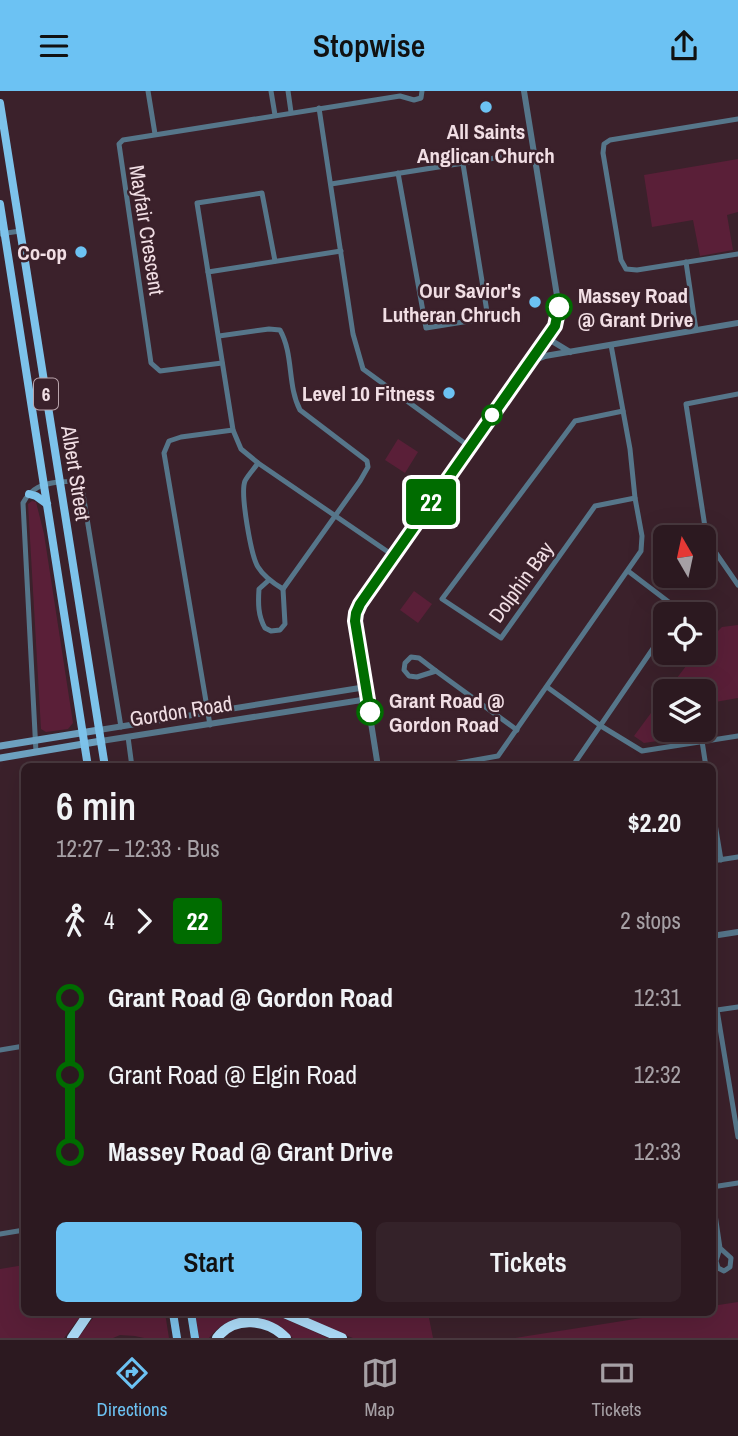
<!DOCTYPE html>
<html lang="en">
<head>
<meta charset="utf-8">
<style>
  :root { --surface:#2c1920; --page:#342229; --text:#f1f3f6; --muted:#a6a0a5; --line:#48383e; --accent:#6cc2f3 }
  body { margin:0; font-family:"Archivo Narrow",sans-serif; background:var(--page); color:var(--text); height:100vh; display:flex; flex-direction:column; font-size:26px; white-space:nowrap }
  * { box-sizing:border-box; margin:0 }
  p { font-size:23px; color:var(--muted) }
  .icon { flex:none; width:38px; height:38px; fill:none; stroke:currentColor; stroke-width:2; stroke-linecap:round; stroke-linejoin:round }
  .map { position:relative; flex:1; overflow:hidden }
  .panel { position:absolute; left:21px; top:672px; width:695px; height:553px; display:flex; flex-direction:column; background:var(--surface); border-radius:10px; box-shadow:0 7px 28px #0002,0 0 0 2px var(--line) }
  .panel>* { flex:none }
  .badge { padding:0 14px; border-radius:5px; font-size:24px; line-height:46px }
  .needle { width:46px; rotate:351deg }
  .controls { position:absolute; left:653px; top:434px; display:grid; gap:14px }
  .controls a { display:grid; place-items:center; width:63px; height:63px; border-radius:10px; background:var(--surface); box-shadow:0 7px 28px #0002,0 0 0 2px var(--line); font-size:35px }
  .map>.badge { position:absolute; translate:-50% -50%; box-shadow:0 0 0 4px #fff }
  .legs { display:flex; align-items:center; gap:10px; height:77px; padding:0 35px; font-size:23px }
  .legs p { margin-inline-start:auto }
  .headline { display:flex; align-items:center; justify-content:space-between; height:119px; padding:0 35px }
  h1 { font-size:38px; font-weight:600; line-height:52px }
  .cta { display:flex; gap:14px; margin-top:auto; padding:14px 35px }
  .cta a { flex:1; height:80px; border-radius:10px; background:var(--accent); color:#111; font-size:28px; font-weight:600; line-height:80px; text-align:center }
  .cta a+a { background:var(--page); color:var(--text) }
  ul { padding:0 35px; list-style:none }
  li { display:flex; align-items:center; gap:24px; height:77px; font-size:26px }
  li i { display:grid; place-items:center; width:10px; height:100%; margin:0 9px; background:currentColor }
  li i::after { content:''; width:18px; height:18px; margin:-9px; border:5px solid; border-radius:50%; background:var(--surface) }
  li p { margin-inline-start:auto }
  li:first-child i { background:linear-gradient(#0000 50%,currentColor 0) }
  li:last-child i { background:linear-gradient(currentColor 50%,#0000 0) }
  header { display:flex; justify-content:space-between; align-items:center; height:91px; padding:0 35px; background:var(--accent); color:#111; font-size:32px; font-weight:600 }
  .tab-bar { display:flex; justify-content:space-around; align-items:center; height:98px; border-top:2px solid var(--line); background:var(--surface); font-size:19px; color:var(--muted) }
  .tab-bar a { display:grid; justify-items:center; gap:4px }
  .tab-bar .active { color:var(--accent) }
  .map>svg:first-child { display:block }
</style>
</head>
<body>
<header><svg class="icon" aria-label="menu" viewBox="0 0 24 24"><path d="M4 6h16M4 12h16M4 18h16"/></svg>Stopwise<svg class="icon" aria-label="share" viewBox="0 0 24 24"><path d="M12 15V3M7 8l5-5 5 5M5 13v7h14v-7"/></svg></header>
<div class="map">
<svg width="738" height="1247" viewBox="0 0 738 1247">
  <rect width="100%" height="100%" fill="#3b212b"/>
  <g fill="#5a1f38">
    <polygon points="738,68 738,121 727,124 733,159 700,165 693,129 652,136 644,84"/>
    <polygon points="398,348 418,361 405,382 385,369"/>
    <polygon points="32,410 36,411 44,443 73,632 68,638 46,641 41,638 28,413"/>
    <polygon points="414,500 432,513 418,532 400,519"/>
    <polygon points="738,534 738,607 704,613 704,600 667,600 696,562 704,562 704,540 714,544 722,536"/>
    <polygon points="665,603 665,639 677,639 678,647 644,652 634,645"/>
    <polygon points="24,1174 24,1222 83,1222 64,1247 0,1247 0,1178"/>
    <polygon points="738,1211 738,1247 515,1247 673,1222 712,1222 712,1215"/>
    <polygon points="97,1222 165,1222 169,1247 144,1247 135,1245 120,1244 113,1247 78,1247"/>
    <path d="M195 1222H272L328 1247H293C269 1222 232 1217 209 1247H199Z"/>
    <polygon points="294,1222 428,1222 433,1247 353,1247 326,1237"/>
  </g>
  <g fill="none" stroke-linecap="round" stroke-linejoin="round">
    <g stroke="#56768a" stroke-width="5">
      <polyline points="148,0 155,43"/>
      <polyline points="271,0 275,24"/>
      <polyline points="288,0 291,21"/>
      <polyline points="319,17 353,243 363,278 470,356"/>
      <polyline points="738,28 610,49 604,53 603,62 621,169 626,178 637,179 738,163"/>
      <polyline points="398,82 426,237 488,227 463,73"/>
      <polyline points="331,93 533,61"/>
      <polyline points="0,143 20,140"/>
      <polyline points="341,160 208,181 233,339 241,358 258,372 394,465"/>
      <polyline points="686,171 696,239"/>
      <polyline points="208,181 197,112 262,102 275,170"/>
      <path d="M219 245 269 238 280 239C294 264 287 294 300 319L367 370 368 376 360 390 283 498C273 492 264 486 258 476 251 465 240 402 245 390 248 384 254 378 258 372"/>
      <polyline points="222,272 160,280 151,272 119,53 123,49 400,5 414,9 421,7 422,0"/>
      <polyline points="738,303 686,313 707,449 738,494"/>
      <polyline points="623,320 575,330 442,508 501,547 595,415 635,407"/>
      <polyline points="628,480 670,512 671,523"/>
      <path d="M269 489 259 498C258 512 258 525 265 537L271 540 280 539 285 533 283 498"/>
      <polygon points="411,566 419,567 436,580 417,586 409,585 404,579 405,572"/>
      <polyline points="436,580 517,639"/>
      <polyline points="547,596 601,635 642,660 738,645"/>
      <polyline points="210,634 164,362 169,350 181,346 233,339"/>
      <polyline points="128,646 132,676"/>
      <polyline points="702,650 706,676"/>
      <path d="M36 661 23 412C31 397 42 393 58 391 59 391 69 390 70 391 76 392 80 399 83 403L121 636"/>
      <polyline points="436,676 498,665 641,460 642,445 635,407 630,358 611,254"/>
      <polyline points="572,676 665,540"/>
      <polyline points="712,715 721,769"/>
      <polyline points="712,770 738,766"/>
      <polyline points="738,916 717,919 738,1046"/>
      <polyline points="0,959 24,955"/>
      <polyline points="712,1096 738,1092"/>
      <polyline points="712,1103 720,1157 716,1170 718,1177 724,1180 730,1176 731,1167 720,1157"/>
      <polyline points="0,1143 24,1139"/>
    </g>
    <g stroke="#56768a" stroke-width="6">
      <polyline points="547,247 570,261"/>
      <polyline points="530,271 545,265 738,232"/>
      <polyline points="99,639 366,596"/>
      <polyline points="101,650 368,608"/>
      <path d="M378 676 355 530 356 522 365 505 547 247C553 237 557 229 559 217L524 0"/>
      <polyline points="712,845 738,841"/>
    </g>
    <g stroke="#6da1c0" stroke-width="7">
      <polyline points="0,655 99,639"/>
      <polyline points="0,667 101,650"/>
    </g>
    <g stroke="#7dc2ea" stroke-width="8">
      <polyline points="0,12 105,676"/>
      <polyline points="0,113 88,676"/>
      <polyline points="29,403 36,405 47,413"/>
      <polyline points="173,1222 177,1247"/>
      <polyline points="191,1222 195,1247"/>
    </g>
    <g stroke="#addcf9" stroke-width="10">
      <polyline points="284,1222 342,1247"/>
      <polyline points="72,1247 89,1222"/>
      <path d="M217 1247C234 1224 268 1228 286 1247"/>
    </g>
  </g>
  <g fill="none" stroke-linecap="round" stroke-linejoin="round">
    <defs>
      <polyline id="line-1" points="370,621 355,530 356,522 360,513 555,235 559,216"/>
    </defs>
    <use href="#line-1" stroke="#fff" stroke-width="16"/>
    <use href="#line-1" stroke="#006c00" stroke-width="10"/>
  </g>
  <g fill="#6cc2f3" stroke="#3b212b" stroke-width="2.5">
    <circle cx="486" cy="16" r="7"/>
    <circle cx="81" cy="161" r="7"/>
    <circle cx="535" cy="211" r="7"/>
    <circle cx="449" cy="302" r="7"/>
  </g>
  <g fill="#fff" stroke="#006c00" stroke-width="3.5">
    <circle cx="559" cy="216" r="12"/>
    <circle cx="492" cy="324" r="9"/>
    <circle cx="370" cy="621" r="12"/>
  </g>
  <g text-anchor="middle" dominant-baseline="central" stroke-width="5" stroke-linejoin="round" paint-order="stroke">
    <rect fill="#3b212b" stroke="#baa5ac" stroke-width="2" x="34" y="287.5" width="24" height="31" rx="5"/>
    <g font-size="19" font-weight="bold" fill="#f1dee4">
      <text x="46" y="303">6</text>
    </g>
    <g font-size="21" font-weight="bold" fill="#f1dee4" stroke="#3b212b" text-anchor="end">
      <text x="486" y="40" text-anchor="middle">All Saints<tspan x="486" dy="24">Anglican Church</tspan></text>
      <text x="67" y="161">Co-op</text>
      <text x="521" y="199">Our Savior's<tspan x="521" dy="24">Lutheran Chruch</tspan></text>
      <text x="435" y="302">Level 10 Fitness</text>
    </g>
    <g font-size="21" fill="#f1dee4" stroke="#3b212b">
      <text transform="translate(147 139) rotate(81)">Mayfair Crescent</text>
      <text transform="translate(76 382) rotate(81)">Albert Street</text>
      <text transform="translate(521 491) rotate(-54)">Dolphin Bay</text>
      <text transform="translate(181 620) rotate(-9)">Gordon Road</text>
    </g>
    <g font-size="21" font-weight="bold" fill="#f1dee4" stroke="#3b212b" text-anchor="start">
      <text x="578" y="204">Massey Road<tspan x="578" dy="24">@ Grant Drive</tspan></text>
      <text x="389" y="609">Grant Road @<tspan x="389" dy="24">Gordon Road</tspan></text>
    </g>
  </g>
</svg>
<div class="controls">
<a><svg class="needle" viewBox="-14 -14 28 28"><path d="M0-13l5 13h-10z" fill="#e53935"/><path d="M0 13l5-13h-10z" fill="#a6a0a5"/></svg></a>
<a><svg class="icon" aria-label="locate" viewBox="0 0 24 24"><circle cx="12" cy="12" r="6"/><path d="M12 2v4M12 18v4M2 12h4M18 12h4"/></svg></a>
<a><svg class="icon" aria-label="layers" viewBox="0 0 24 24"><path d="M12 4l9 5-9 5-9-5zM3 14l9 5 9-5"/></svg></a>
</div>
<b class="badge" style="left:431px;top:411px;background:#006c00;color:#fff">22</b>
<section class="panel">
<div class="headline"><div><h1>6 min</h1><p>12:27 – 12:33 · Bus</p></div><b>$2.20</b></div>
<div class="legs"><svg class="icon" aria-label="walk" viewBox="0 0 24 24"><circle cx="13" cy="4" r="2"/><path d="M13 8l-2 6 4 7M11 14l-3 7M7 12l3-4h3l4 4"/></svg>4<svg class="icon" aria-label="forward" viewBox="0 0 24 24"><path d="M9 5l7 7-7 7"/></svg><b class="badge" style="background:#006c00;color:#fff">22</b><p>2 stops</p></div>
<ul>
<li><i style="color:#006c00"></i><b>Grant Road @ Gordon Road</b><p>12:31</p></li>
<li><i style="color:#006c00"></i><span>Grant Road @ Elgin Road</span><p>12:32</p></li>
<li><i style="color:#006c00"></i><b>Massey Road @ Grant Drive</b><p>12:33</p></li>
</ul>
<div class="cta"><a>Start</a><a>Tickets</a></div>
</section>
</div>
<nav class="tab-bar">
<a class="active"><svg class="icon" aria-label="directions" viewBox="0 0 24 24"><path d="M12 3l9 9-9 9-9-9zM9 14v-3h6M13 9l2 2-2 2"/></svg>Directions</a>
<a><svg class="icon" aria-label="map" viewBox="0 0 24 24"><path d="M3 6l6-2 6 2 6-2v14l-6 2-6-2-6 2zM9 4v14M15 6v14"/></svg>Map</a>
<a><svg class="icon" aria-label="tickets" viewBox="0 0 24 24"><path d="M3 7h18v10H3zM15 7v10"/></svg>Tickets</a>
</nav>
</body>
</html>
